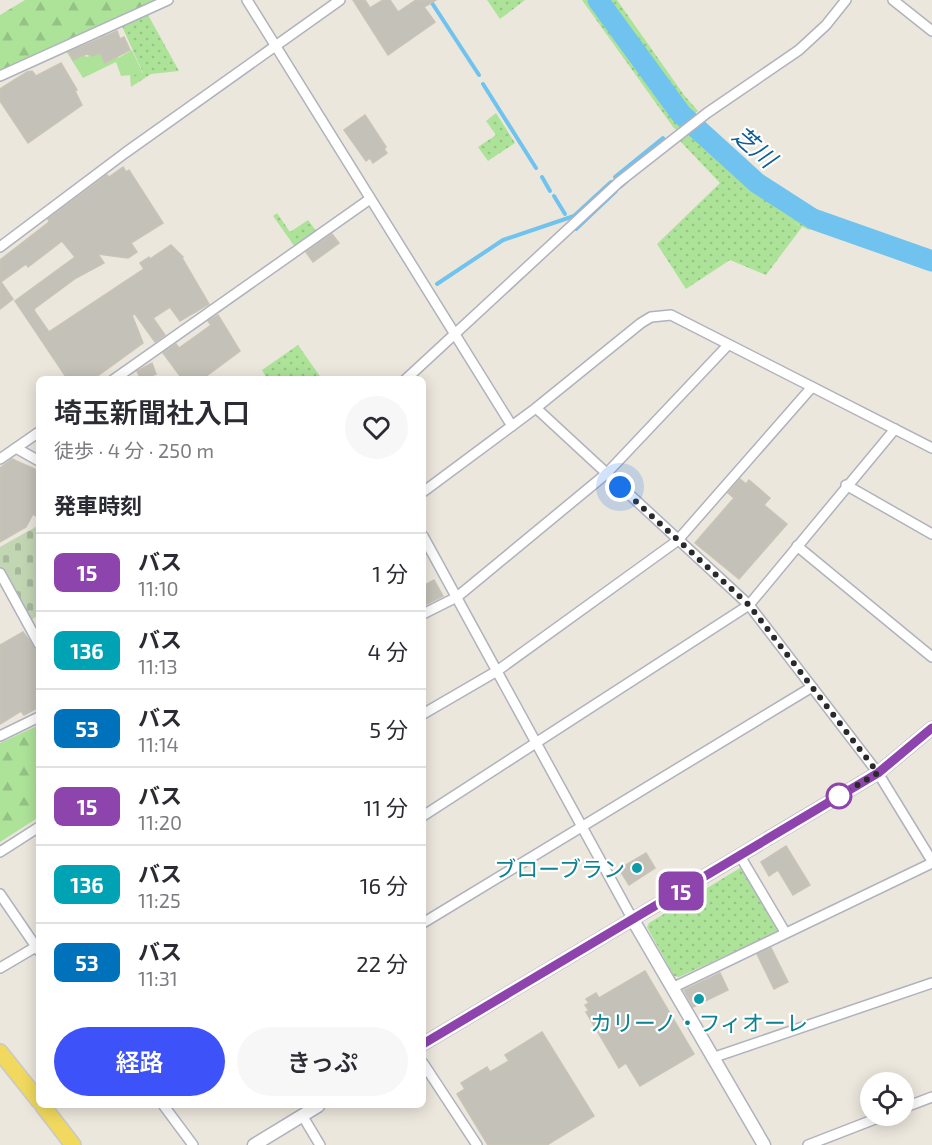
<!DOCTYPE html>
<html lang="ja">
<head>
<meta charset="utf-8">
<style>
  :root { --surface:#fff; --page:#f7f7f7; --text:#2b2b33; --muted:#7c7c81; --line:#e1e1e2; --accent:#3d52f9 }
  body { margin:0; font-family:"Exo 2","Noto Sans JP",sans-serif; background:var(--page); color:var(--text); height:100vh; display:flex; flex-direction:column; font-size:22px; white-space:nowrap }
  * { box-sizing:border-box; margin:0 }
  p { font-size:20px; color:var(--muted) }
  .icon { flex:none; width:33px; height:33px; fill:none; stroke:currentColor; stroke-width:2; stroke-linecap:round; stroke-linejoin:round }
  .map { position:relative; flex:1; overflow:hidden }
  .sheet { position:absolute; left:36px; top:376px; width:390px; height:732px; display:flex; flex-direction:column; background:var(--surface); border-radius:9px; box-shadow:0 3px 15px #0003 }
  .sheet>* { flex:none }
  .badge { padding:0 12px; border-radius:9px; font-size:21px; line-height:39px }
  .buttons { position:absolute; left:860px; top:1072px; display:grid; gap:12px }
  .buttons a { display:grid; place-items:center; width:54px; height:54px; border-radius:50%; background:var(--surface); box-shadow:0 3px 15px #0003; font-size:30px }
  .you { position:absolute; width:30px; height:30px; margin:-15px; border:4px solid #fff; border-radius:50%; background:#1a73e8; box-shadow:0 0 0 9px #1a73e833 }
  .map>.badge { position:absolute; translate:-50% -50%; box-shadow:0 0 0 3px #fff }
  h2 { padding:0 18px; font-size:22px; line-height:54px }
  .round { display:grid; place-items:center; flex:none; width:63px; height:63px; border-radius:32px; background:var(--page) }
  .head { display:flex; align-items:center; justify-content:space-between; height:102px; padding:0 18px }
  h1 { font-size:28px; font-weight:600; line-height:45px }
  .action { display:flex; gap:12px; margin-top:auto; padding:12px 18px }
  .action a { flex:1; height:69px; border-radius:36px; background:var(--accent); color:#fff; font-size:24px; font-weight:600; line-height:69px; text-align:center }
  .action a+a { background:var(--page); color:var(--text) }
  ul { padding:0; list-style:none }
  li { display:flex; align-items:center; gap:18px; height:78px; padding:0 18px; border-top:2px solid var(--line) }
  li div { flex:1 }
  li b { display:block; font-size:22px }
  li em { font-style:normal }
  li .badge { min-width:66px; font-weight:700; text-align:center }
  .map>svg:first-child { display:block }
</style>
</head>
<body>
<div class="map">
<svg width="932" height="1145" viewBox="0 0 932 1145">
  <defs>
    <pattern id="grass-dots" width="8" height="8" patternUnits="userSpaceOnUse" patternTransform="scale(1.5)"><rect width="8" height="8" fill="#ade399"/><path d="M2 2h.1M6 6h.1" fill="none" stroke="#95c384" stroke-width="1.8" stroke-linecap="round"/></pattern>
    <pattern id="forest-firs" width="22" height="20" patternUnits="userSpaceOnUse" patternTransform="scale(1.5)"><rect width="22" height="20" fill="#ade399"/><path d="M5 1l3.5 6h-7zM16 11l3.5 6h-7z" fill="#95c384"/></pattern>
    <pattern id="cemetery-stones" width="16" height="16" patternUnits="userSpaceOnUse" patternTransform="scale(1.5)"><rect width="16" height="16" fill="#c2d6b4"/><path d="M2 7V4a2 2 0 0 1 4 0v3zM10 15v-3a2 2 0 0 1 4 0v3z" fill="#a7b89b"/></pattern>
  </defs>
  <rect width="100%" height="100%" fill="#ece7dd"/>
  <g fill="url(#grass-dots)">
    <polygon points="487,0 525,0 500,19"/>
    <path d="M582 0H597C658 84 714 175 812 221L809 230 787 219 802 227 766 275 730 260 686 289 657 244 720 183 679 140 683 136 673 127Z"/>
    <polygon points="600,0 617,0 684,95 698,111 688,118 682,112"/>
    <polygon points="147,13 179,71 151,74 131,87 130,75 143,73 121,24"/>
    <polygon points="496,113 515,143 488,161 478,147 496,135 486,121"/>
    <polygon points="277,213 290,232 308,220 317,232 295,247 273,216"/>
    <polygon points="298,345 322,379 267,379 262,370"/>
    <polygon points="740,868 745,869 778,925 777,932 679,977 674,976 647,927 649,923"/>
  </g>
  <g fill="url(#forest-firs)">
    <polygon points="25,0 157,0 0,71 0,15"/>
    <polygon points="39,725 39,817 0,842 0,743"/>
  </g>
  <polygon fill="url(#cemetery-stones)" points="39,525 39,615 31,620 27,619 0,568 0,547"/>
  <polygon fill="#ade399" points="104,34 112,52 115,51 118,58 132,50 143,74 121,76 116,62 83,78 66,51 81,45 86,57 105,51 100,36"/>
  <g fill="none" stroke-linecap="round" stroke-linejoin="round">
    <g stroke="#70c3ee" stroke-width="4">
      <polyline points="430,0 479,75"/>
      <polyline points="483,84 536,168"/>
      <polyline points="542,177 550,191"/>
      <polyline points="615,177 663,138"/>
      <polyline points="620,187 627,181"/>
      <polyline points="554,196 565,214"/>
      <polyline points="576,229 616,191"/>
      <polyline points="437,284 503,240 574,216 611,182"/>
    </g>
    <polyline stroke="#70c3ee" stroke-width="21" points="598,0 681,114 757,183 813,219 932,261"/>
  </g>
  <g fill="#c4c1b8" stroke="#c8c3b6" stroke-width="1.5">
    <polygon points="353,0 365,0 370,8 383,0 390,0 398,12 416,0 436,0 424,7 435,22 388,55"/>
    <polygon points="117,31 120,39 124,37 130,50 105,63 100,53 93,56 86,54 73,60 69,52"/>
    <polygon points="61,63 77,90 75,91 82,105 28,143 0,101 0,89 27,72 32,71 36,76"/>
    <polygon points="365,115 386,147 384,149 387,153 373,163 370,158 366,161 344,130"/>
    <polygon points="123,167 126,172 129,170 163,223 131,243 137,252 128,258 98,254 104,263 76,278 34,309 35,312 49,332 144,269 140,263 149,257 150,259 171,245 183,257 182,258 209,304 180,321 170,307 153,318 165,335 155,342 135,314 132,315 143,343 92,380 68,380 15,301 75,257 62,241 28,267 26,264 1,282 13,299 0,309 0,260 49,222 48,219 107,175 109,177"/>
    <polygon points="332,234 339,243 313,262 306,252"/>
    <polygon points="218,315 240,351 201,380 183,380 163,353 176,344 179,348 200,333 211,325 208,321"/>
    <polygon points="152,363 156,374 141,380 137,371"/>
    <polygon points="12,459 39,471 39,518 33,514 26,527 0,542 0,468"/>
    <polygon points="740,479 746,484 749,480 770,498 764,505 787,524 739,579 695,543 734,498 728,493"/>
    <polygon points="434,580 443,596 423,606 423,586"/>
    <polygon points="23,632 39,653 39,684 35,687 39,694 39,707 24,715 21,711 0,724 0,645"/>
    <polygon points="786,846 810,885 793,895 778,870 769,876 761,862"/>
    <polygon points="646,853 655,868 629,885 619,869"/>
    <polygon points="771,948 788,982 774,989 757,954"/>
    <polygon points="645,971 694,1054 640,1086 626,1063 619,1068 586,1012 589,1011 585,1005 589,1003 586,999 596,993 599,998"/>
    <polygon points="720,973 728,990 693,1007 684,990"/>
    <polygon points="542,1032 594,1116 547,1145 488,1145 457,1094 465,1089 461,1083 487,1067 490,1072 509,1061 505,1055"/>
  </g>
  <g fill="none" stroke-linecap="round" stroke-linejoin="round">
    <defs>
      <g id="minor">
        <polyline points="247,0 512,426"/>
        <polyline points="893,0 932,31"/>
        <polyline points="0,76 168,0"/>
        <polyline points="0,247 125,153 340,0"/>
        <polyline points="113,380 370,199"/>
        <polyline points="405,380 619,182 707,113 799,50 826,25 846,0"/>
        <polyline points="536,408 749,605 878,773 932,861"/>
        <polyline points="16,448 39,461"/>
        <polyline points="0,459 39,432"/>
        <polyline points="846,485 932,534"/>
        <polyline points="423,492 536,408 641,323 651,317 671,315 932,448"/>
        <polyline points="423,536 633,920"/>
        <polyline points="797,546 932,657"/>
        <polyline points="0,573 39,644"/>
        <polyline points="423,614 457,597 606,474 728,345"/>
        <polyline points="423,714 497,671 677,541 812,387"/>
        <polyline points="0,736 39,717"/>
        <polyline points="423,816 749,605 895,429"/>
        <polyline points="0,852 39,827"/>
        <polyline points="740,856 785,932"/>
        <polyline points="0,894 39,951"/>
        <polyline points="423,923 812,687"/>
        <polyline points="0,968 39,945"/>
        <polyline points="672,988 932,863"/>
        <polyline points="712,1058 932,983"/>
        <polyline points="423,1063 477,1145"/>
        <polyline points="164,1106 193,1145"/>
        <polyline points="903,1108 932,1097"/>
        <polyline points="302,1115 320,1145"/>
        <polyline points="808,1145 883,1116"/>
      </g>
      <g id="tertiary">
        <polyline points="633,920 764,1145"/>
        <polyline points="423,1044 878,773 932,728"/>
        <polyline points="254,1145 318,1106"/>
      </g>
      <g id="primary">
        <polyline points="0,1052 39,1101"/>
        <polyline points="43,1106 73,1145"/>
      </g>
    </defs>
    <use href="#minor" stroke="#b0b2be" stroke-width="12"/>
    <use href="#tertiary" stroke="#b0b2be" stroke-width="15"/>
    <use href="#primary" stroke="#c8c8c8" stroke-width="18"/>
    <use href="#minor" stroke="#fff" stroke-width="9"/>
    <use href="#tertiary" stroke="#fff" stroke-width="12"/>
    <use href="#primary" stroke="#f0d95e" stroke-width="15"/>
  </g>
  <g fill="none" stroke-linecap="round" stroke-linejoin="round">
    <defs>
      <polyline id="line" points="423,1044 878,773 932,728"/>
    </defs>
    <use href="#line" stroke="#fff" stroke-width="14"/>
    <use href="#line" stroke="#8e44ad" stroke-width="9"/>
    <polyline stroke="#2a2a2a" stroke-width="6" stroke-dasharray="0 10.8" points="620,487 749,605 878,773 839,796"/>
  </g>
  <circle fill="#fff" stroke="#8e44ad" stroke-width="3" cx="839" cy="796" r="12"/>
  <g fill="#0f9aa8" stroke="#fff" stroke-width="2">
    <circle cx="637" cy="868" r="6"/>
    <circle cx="699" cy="999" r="6"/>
  </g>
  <g text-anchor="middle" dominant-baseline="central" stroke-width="4.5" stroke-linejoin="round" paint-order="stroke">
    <g font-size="22" fill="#0d838f" stroke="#fff" text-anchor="end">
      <text x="625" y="868">ブローブラン</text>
      <text x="699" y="1022" text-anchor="middle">カリーノ・フィオーレ</text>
    </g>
    <g font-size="24" font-style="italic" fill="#0e609b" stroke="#fff">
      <text transform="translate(755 146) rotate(41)">芝川</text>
    </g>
  </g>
</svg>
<div class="buttons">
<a><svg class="icon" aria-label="locate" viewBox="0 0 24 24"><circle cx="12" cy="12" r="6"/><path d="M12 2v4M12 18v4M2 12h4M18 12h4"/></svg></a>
</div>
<div class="you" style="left:620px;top:487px"></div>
<b class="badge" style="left:681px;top:891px;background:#8e44ad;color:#fff">15</b>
<section class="sheet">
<div class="head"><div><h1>埼玉新聞社入口</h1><p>徒歩 · 4 分 · 250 m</p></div><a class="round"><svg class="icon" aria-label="heart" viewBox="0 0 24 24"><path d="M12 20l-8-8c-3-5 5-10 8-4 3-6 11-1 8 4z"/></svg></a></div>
<h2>発車時刻</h2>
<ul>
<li><span class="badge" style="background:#8e44ad;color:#fff">15</span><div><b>バス</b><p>11:10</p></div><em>1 分</em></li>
<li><span class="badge" style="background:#00a3b4;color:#fff">136</span><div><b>バス</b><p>11:13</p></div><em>4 分</em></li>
<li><span class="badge" style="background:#0072bc;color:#fff">53</span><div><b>バス</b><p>11:14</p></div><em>5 分</em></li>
<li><span class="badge" style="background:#8e44ad;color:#fff">15</span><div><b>バス</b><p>11:20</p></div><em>11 分</em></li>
<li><span class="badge" style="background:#00a3b4;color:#fff">136</span><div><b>バス</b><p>11:25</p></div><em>16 分</em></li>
<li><span class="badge" style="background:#0072bc;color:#fff">53</span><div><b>バス</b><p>11:31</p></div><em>22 分</em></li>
</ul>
<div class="action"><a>経路</a><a>きっぷ</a></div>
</section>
</div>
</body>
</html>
